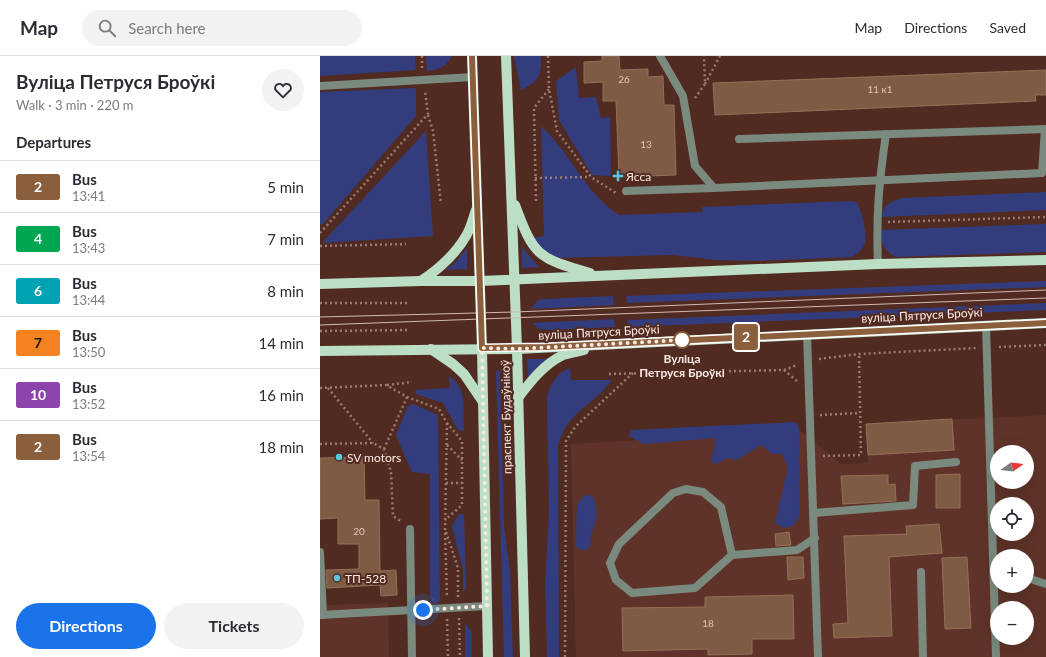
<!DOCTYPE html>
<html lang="en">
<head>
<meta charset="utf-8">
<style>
  :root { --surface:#fff; --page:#f2f2f3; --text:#2b2b33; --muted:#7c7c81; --line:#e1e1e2; --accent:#1a73e8 }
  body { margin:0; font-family:Lato,sans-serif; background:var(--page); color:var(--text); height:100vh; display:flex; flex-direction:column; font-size:15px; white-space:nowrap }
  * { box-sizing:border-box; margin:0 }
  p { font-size:13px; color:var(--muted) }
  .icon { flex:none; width:22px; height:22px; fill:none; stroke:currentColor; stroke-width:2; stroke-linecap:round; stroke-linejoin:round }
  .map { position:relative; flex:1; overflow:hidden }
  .sheet { display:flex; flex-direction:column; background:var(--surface); width:320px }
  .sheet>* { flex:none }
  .badge { padding:0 8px; border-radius:3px; font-size:14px; line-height:26px }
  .needle { width:26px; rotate:75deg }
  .controls { position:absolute; left:670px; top:389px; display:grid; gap:8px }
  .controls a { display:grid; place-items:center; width:44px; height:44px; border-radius:50%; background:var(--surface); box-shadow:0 4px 16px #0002; font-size:20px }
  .you { position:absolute; width:20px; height:20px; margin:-10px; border:3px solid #fff; border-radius:50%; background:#1a73e8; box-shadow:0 0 0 6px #1a73e833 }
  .map>.badge { position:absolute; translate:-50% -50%; box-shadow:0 0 0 2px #fff }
  h2 { padding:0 16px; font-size:15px; line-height:36px }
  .round { display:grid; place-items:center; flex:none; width:42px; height:42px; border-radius:21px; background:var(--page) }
  .overview { display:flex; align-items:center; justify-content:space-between; height:68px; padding:0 16px }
  h1 { font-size:19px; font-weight:700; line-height:30px }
  .cta { display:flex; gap:8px; margin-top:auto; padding:8px 16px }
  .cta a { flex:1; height:46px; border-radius:24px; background:var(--accent); color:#fff; font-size:16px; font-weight:700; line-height:46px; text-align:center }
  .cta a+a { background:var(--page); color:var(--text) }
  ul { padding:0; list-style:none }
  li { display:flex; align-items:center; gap:12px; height:52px; padding:0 16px; border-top:1px solid var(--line) }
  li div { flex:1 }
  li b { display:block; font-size:15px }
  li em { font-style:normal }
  li .badge { min-width:44px; font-weight:700; text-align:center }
  header { display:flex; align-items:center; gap:24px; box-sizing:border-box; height:56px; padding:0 20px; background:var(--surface); border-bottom:1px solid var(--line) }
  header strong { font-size:19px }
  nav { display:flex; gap:22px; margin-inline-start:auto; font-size:14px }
  .search { width:280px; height:36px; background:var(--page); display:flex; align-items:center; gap:10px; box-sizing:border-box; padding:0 14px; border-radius:22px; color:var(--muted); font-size:15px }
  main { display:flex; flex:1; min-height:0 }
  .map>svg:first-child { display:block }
</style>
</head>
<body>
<header>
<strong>Map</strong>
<div class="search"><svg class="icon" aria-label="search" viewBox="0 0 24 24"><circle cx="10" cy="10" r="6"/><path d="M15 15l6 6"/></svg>Search here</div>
<nav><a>Map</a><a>Directions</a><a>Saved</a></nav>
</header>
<main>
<section class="sheet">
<div class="overview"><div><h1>Вуліца Петруся Броўкі</h1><p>Walk · 3 min · 220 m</p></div><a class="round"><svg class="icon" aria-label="heart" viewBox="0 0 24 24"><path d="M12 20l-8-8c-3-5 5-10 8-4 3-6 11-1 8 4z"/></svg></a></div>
<h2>Departures</h2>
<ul>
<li><span class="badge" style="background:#8b5e3c;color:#fff">2</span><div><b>Bus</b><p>13:41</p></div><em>5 min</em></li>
<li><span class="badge" style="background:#00a651;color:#fff">4</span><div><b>Bus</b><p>13:43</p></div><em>7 min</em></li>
<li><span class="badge" style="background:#00a3b4;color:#fff">6</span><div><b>Bus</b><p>13:44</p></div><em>8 min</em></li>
<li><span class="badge" style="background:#f58220;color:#111">7</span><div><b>Bus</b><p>13:50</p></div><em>14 min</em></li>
<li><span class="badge" style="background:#8e44ad;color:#fff">10</span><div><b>Bus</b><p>13:52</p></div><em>16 min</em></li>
<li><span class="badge" style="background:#8b5e3c;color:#fff">2</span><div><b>Bus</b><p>13:54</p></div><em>18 min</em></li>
</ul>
<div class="cta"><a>Directions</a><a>Tickets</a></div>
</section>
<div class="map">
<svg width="726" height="601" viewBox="0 0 726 601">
  <rect width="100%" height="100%" fill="#512b22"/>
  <g fill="#5f3329" fill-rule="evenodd">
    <path d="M726 359V601H256L251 388 481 375 521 408 548 407 546 368ZM677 396H707V426H677ZM677 448H707V478H677ZM677 500H707V530H677ZM677 552H707V582H677Z"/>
    <polygon points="68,547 69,601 0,601 0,549"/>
  </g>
  <g fill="#333d7d">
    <polygon points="0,0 95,0 96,14 0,20"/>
    <path d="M106 0H132C126 11 119 14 107 15Z"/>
    <path d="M194 0H221C222 20 218 26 201 34Z"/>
    <polygon points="256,11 259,42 276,41 281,62 290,61 291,120 272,119 239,64 236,25"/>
    <polygon points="96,32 96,60 3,168 0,168 0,36"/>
    <path d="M221 70C251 97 263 135 299 159L382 156V151L530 145 537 146C542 156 547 176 545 187 543 194 537 198 532 201L437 205 396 204 353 199 232 202 209 182 224 180Z"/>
    <polygon points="106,75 113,180 2,187"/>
    <path d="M726 136V154L562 161C563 148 571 146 582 142Z"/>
    <path d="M726 168V196L575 201C563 193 561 187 560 174Z"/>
    <polygon points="202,191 219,211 202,212"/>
    <polygon points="147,192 147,213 125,214 135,207"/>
    <polygon points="726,225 726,231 307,247 306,240"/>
    <polygon points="293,240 294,249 211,253 218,244 226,243"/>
    <polygon points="726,247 726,254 308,271 307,264"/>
    <polygon points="294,263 295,271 228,274 219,273 212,267"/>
    <polygon points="207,303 227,303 208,321"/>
    <path d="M250 312 251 324H292C279 343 255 354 244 374 242 379 240 384 238 389L239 601H227L225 527 229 456 227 342C230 328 237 317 250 312Z"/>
    <polygon points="176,315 180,315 184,471 190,515 193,601 184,601"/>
    <path d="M129 320C148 332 143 354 144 375L138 374 123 347 96 338 95 334 130 332Z"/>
    <polygon points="93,348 118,359 120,546 113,546 110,540 110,418 92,416 76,379 88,350"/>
    <polygon points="476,366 479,372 480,460 473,470 465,472 455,468 468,411 462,398 452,398 441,389 417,404 406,402 398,408 391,406 396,382 324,388 309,380 311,374"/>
    <path d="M272 439C283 465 271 466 270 490L264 495 256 491 257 448 264 440Z"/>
    <polygon points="139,458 144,458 146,532 143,538 143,514 132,470"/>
    <polygon points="145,568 152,576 152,601 145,601"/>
  </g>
  <g fill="#7f5b45" stroke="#957058">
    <polygon points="282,0 299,0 300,14 328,13 328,21 343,20 344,49 354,49 356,119 299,121 296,45 283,45 283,26 264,27 264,6 282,5"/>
    <polygon points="726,14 726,39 715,39 716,45 395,59 393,27"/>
    <polygon points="632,363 634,394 548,399 546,368"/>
    <polygon points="44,401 45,444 59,444 60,515 76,514 77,539 61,540 60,529 7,532 6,514 39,513 39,488 18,488 18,462 0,463 0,402"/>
    <polygon points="640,418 640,452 616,452 616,419"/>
    <polygon points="568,419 568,429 575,428 576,445 523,448 521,420"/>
    <polygon points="619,468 622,497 569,501 572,580 514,582 513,568 528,567 524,480 587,478 586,470"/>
    <polygon points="469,476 471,489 456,490 455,478"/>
    <polygon points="467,501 483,501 484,522 468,524"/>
    <polygon points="647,501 651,572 625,573 622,502"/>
    <polygon points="473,539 474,583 432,583 432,598 388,599 388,593 303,595 302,552 385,551 385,541"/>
  </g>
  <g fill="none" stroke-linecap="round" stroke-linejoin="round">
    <g stroke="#997b73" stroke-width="2.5" stroke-dasharray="2 3" stroke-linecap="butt">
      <polyline points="102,0 102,13"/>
      <polyline points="228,0 229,33 237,75 271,121 296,137"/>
      <polyline points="385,28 400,0"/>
      <polyline points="375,42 385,28 384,0"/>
      <polyline points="108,59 113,75 121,148"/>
      <polyline points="215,122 270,121"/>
      <polyline points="216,145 214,52 229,33"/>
      <polyline points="568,166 726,161"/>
      <polyline points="0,177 108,58 105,35"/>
      <polyline points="0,190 86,188"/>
      <polyline points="0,247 89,247"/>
      <polyline points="0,275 89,274"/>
      <polyline points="679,291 726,289"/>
      <polyline points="499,303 539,298 656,292"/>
      <polyline points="464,314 477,325"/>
      <polyline points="289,318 464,314 477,309"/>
      <polyline points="67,329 92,326"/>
      <polyline points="0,332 66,329 87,341 119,353 127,367 142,385 142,449 125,464"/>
      <polyline points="8,332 53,387"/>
      <polyline points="500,359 539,357"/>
      <polyline points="127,367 125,474 127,542"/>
      <polyline points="0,388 53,387 64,393 71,416 73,460 82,466"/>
      <polyline points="127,389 142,404"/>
      <polyline points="64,393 87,341"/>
      <polyline points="503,400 541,399 539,298"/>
      <polyline points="126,427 142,427"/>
      <polyline points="126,476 138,512 138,541"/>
      <polyline points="139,562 140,601"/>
      <polyline points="127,563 128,601"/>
      <polyline points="245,601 246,385 255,371 314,316"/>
    </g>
    <g stroke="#7a8a7e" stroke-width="8">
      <polyline points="340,0 363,40 375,110 394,132 722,117 725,73"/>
      <polyline points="0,30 153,21"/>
      <polyline points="419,83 726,73"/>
      <polyline points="306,135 394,132"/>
      <path d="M558 208C556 160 559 125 566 78"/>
      <polyline points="666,269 676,601"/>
      <polyline points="487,278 498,601"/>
      <polyline points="494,457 593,449 595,410 636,406"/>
      <polyline points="90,473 92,601"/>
      <polyline points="0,496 3,559"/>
      <polyline points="412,499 375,532 312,537 296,524 290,507 299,488 353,437 366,433 383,436 401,451 412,499 477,494 495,482"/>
      <polyline points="601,516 603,601"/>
      <polyline points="707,522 726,528"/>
      <polyline points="0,559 167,550"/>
    </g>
    <g stroke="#bcdec5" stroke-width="10">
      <polyline points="152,0 162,292 168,601"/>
      <polyline points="186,0 197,293 205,601"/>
      <path d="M195 149C214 200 217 202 270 217"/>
      <path d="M101 225C119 213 135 199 146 180 151 172 153 162 156 154"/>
      <polyline points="0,228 101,225 160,225 558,208 726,204"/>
      <polyline points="111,293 133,308 144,318 163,346"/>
      <polyline points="0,295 197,293 726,267"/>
      <path d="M198 342C210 326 224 308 243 299 249 297 257 296 264 294"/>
    </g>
    <g stroke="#d2b9b3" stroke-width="1">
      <polyline points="0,261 195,256 726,234"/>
      <polyline points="0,269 726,242"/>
    </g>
  </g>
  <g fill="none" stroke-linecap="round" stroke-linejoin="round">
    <defs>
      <polyline id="line" points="152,0 162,292 226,291 726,267"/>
    </defs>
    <use href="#line" stroke="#fff" stroke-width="9"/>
    <use href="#line" stroke="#8b5e3c" stroke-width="6"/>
    <polyline stroke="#fde9e4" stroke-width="4" stroke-dasharray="0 7.2" points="103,554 167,550 162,292 197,293 362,284"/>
  </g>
  <g fill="#56c9e1" stroke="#512b22" stroke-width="1.5">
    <path d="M296 114h4v4h4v4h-4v4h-4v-4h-4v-4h4z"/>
    <circle cx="19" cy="401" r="4"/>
    <circle cx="17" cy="522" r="4"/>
  </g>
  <circle fill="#fff" stroke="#8b5e3c" stroke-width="2" cx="362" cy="284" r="8"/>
  <g text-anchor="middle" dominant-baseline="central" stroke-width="4" stroke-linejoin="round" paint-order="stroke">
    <g font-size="10" fill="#dec6bc">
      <text x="304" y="23">26</text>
      <text x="560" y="33">11 к1</text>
      <text x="326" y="88">13</text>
      <text x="39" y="475">20</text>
      <text x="388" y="567">18</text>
    </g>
    <g font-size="12" fill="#fde9e4" stroke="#512b22" text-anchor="start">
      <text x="306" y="120">Ясса</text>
      <text x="27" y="401">SV motors</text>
      <text x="25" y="522">ТП-528</text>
    </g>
    <g font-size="12" fill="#fde9e4" stroke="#512b22">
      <text transform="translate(602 259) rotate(-3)">вуліца Пятруся Броўкі</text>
      <text transform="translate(279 276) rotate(-3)">вуліца Пятруся Броўкі</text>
      <text transform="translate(186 361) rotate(-91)">праспект Будаўнікоў</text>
    </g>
    <g font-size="12" font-weight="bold" fill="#fde9e4" stroke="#512b22">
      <text x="362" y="302">Вуліца<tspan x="362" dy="14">Петруся Броўкі</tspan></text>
    </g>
  </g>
</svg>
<div class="controls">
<a><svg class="needle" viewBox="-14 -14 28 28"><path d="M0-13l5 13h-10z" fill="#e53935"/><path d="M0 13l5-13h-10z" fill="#7c7c81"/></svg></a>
<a><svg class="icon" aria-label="locate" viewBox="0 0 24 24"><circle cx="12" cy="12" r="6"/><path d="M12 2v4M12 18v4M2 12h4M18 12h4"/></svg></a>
<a>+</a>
<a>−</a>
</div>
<div class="you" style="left:103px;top:554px"></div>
<b class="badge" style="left:426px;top:281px;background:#8b5e3c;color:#fff">2</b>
</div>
</main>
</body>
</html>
